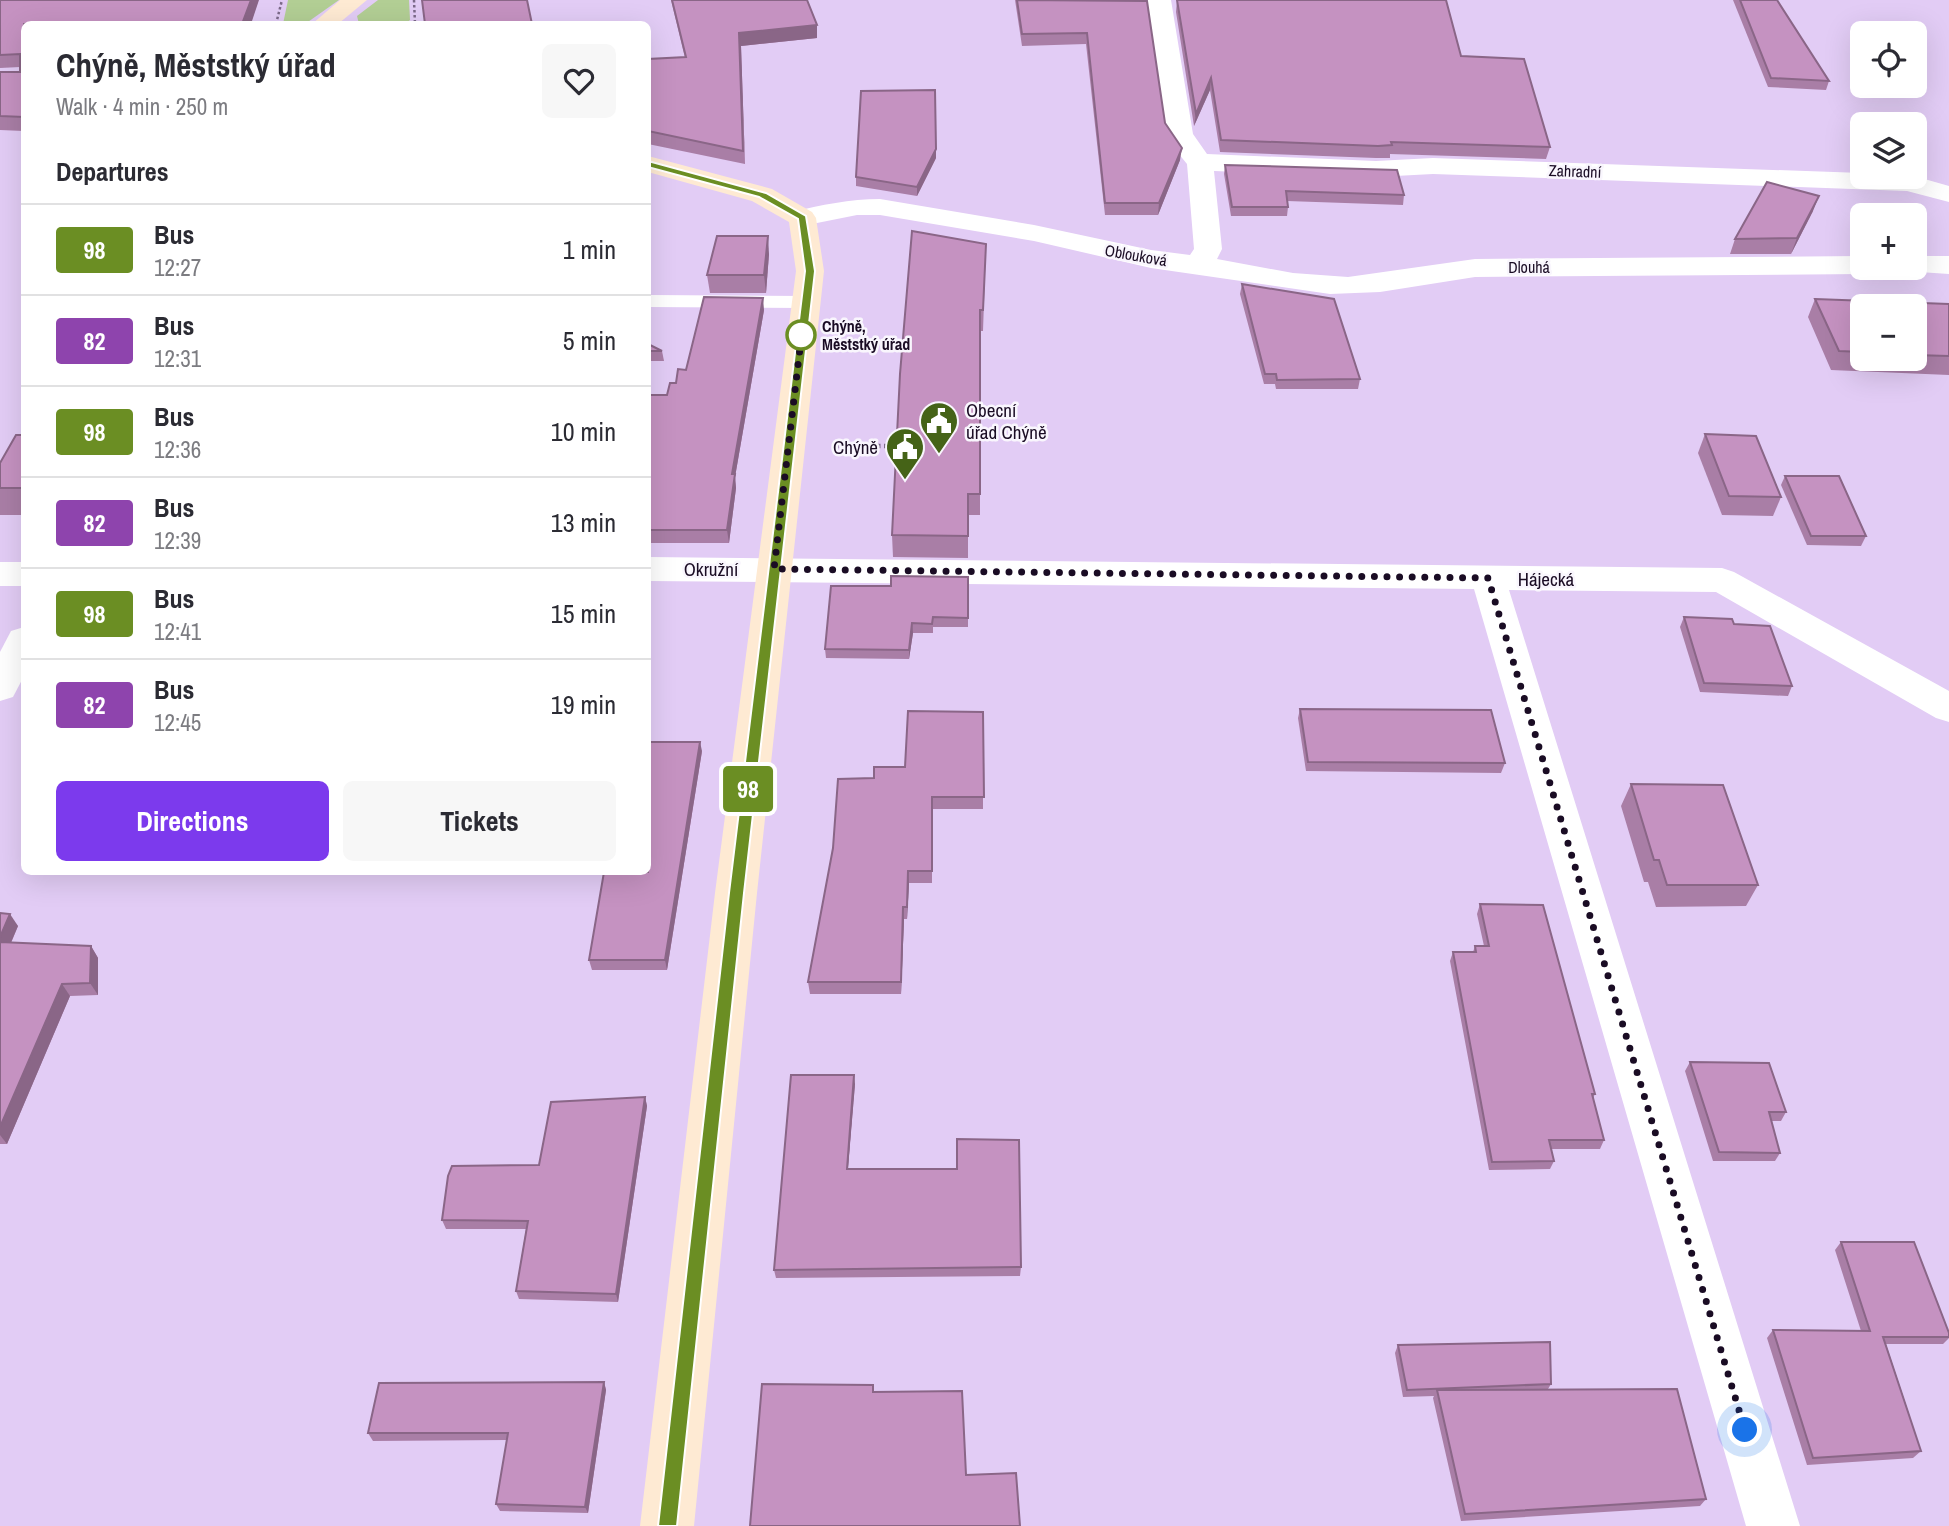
<!DOCTYPE html>
<html lang="en">
<head>
<meta charset="utf-8">
<style>
  :root { --surface:#fff; --page:#f7f7f7; --text:#2b2b33; --muted:#7c7c81; --line:#e1e1e2; --accent:#7c3aed }
  body { margin:0; font-family:"Archivo Narrow",sans-serif; background:var(--page); color:var(--text); height:100vh; display:flex; flex-direction:column; font-size:26px; white-space:nowrap }
  * { box-sizing:border-box; margin:0 }
  p { font-size:23px; color:var(--muted) }
  .icon { flex:none; width:38px; height:38px; fill:none; stroke:currentColor; stroke-width:2; stroke-linecap:round; stroke-linejoin:round }
  .map { position:relative; flex:1; overflow:hidden }
  .details { position:absolute; left:21px; top:21px; width:630px; height:854px; display:flex; flex-direction:column; background:var(--surface); border-radius:10px; box-shadow:0 7px 28px #0002 }
  .details>* { flex:none }
  .badge { padding:0 14px; border-radius:5px; font-size:24px; line-height:46px }
  .fabs { position:absolute; left:1850px; top:21px; display:grid; gap:14px }
  .fabs a { display:grid; place-items:center; width:77px; height:77px; border-radius:10px; background:var(--surface); box-shadow:0 7px 28px #0002; font-size:35px }
  .you { position:absolute; width:35px; height:35px; margin:-18px; border:5px solid #fff; border-radius:50%; background:#1a73e8; box-shadow:0 0 0 10px #1a73e833 }
  .map>.badge { position:absolute; translate:-50% -50%; box-shadow:0 0 0 4px #fff }
  h2 { padding:0 35px; font-size:26px; line-height:63px }
  .round { display:grid; place-items:center; flex:none; width:74px; height:74px; border-radius:10px; background:var(--page) }
  .headline { display:flex; align-items:center; justify-content:space-between; height:119px; padding:0 35px }
  h1 { font-size:33px; font-weight:700; line-height:52px }
  .cta { display:flex; gap:14px; margin-top:auto; padding:14px 35px }
  .cta a { flex:1; height:80px; border-radius:10px; background:var(--accent); color:#fff; font-size:28px; font-weight:700; line-height:80px; text-align:center }
  .cta a+a { background:var(--page); color:var(--text) }
  ul { padding:0; list-style:none }
  li { display:flex; align-items:center; gap:21px; height:91px; padding:0 35px; border-top:2px solid var(--line) }
  li div { flex:1 }
  li b { display:block; font-size:26px }
  li em { font-style:normal }
  li .badge { min-width:77px; font-weight:700; text-align:center }
  .map>svg:first-child { display:block }
</style>
</head>
<body>
<div class="map">
<svg width="1949" height="1526" viewBox="0 0 1949 1526">
  <rect width="100%" height="100%" fill="#e2ccf5"/>
  <g fill="#b2ce94">
    <polygon points="288,0 339,0 305,24 283,24"/>
    <polygon points="378,0 409,0 410,20 405,24 359,24 357,16"/>
  </g>
  <g fill="none" stroke-linecap="round" stroke-linejoin="round">
    <g stroke="#7b6989" stroke-width="2.5" stroke-dasharray="2.5 2.5" stroke-linecap="butt">
      <polyline points="414,0 415,24"/>
      <polyline points="276,24 282,0"/>
    </g>
    <polyline stroke="#7b6989" stroke-width="4.5" stroke-dasharray="3.5 3.5" stroke-linecap="butt" points="835,446 894,446"/>
    <polygon fill="#fff" fill-rule="evenodd" points="648,295 806,296 814,297 817,302 814,307 806,308 648,307"/>
    <g fill="#fff" fill-rule="evenodd">
      <path d="M1147 0H1171L1193 134 1207 154 1376 161 1433 158 1862 173V177L1914 176 1949 186V202L1907 191 1433 174 1376 177 1214 171 1222 249 1217 259 1293 273 1348 277 1475 259 1862 256V268H1874L1862 274 1475 277 1380 292 1330 294 1151 268 1034 241 880 215H857L802 226 792 224 788 218 792 212C821 205 850 199 880 199L1034 225 1151 250 1190 255 1194 249 1187 164 1174 148 1167 134Z"/>
      <polygon points="1914,256 1949,256 1949,274 1904,271 1902,268 1914,268"/>
      <polygon points="648,557 1722,568 1734,572 1949,691 1949,722 1936,718 1716,592 1509,590 1800,1526 1746,1526 1474,589 648,581"/>
      <rect x="0" y="562" width="24" height="24"/>
      <polygon points="24,627 24,676 13,697 0,701 0,652 11,631"/>
    </g>
    <g fill="#feead3" fill-rule="evenodd">
      <polygon points="340,0 367,0 338,24 312,24"/>
      <polygon points="648,156 772,189 812,212 816,218 824,271 757,893 694,1526 640,1526 715,893 796,271 789,222 752,201 648,172"/>
    </g>
  </g>
  <g fill="#a97ea6" fill-rule="evenodd">
    <polygon points="0,0 24,24 24,131 0,130 0,72 20,72 20,67 0,68"/>
    <polygon points="671,0 807,0 817,38 741,46 745,164 648,144 648,59 685,58"/>
    <polygon points="1015,0 1138,0 1165,123 1180,160 1158,215 1105,215 1086,44 1022,46"/>
    <polygon points="1177,0 1461,56 1550,147 1546,159 1390,154 1390,158 1376,158 1220,152 1210,90 1194,126 1176,12"/>
    <polygon points="1733,0 1777,0 1829,81 1826,90 1768,87"/>
    <polygon points="936,158 917,196 856,186 856,177"/>
    <polygon points="1225,165 1404,195 1403,205 1287,201 1288,207 1287,216 1231,216 1224,174"/>
    <polygon points="1813,211 1791,254 1730,254 1735,239"/>
    <polygon points="986,244 983,331 980,331 980,515 968,515 968,558 893,557 892,535"/>
    <polygon points="769,254 766,293 710,293 707,275"/>
    <polygon points="1242,284 1360,379 1358,389 1276,389 1275,384 1264,384 1240,294"/>
    <path d="M1815 299 1949 304V375L1831 370 1808 317ZM1862 306H1914V359H1862Z"/>
    <polygon points="764,310 735,477 736,488 729,543 648,543 648,395 667,395 686,370"/>
    <polygon points="648,344 662,351 664,361 648,361"/>
    <polygon points="1705,434 1781,497 1773,516 1722,515 1698,453"/>
    <polygon points="24,435 24,515 0,515 0,463"/>
    <polygon points="1785,476 1866,536 1861,546 1807,545 1781,485"/>
    <polygon points="968,577 968,627 933,627 933,633 913,633 909,659 826,658 825,649 891,586"/>
    <polygon points="1684,617 1734,624 1792,686 1788,696 1700,692 1680,627"/>
    <polygon points="1300,709 1505,763 1501,773 1306,771 1298,718"/>
    <polygon points="983,712 983,809 932,809 932,883 909,883 907,919 904,919 901,994 810,994 808,982 874,778 905,767"/>
    <polygon points="702,751 667,970 592,970 589,960"/>
    <polygon points="1631,784 1758,885 1746,906 1656,907 1648,882 1644,882 1621,806"/>
    <polygon points="1480,904 1595,1094 1593,1098 1604,1140 1600,1149 1551,1149 1554,1161 1550,1169 1489,1170 1450,961 1453,952 1473,952 1475,946 1484,946 1477,914"/>
    <polygon points="0,913 18,926 11,943 91,946 98,958 98,995 70,996 7,1144 0,1144"/>
    <polygon points="1690,1062 1786,1112 1781,1121 1771,1121 1780,1153 1775,1161 1713,1161 1685,1071"/>
    <polygon points="855,1084 848,1169 1021,1267 1020,1276 776,1278 774,1270"/>
    <polygon points="645,1097 647,1106 618,1302 519,1299 516,1291 526,1229 446,1229 442,1220 539,1165"/>
    <polygon points="1841,1242 1949,1333 1949,1338 1943,1344 1886,1344 1921,1451 1913,1458 1807,1465 1767,1338 1773,1330 1861,1331 1835,1250"/>
    <polygon points="1398,1345 1551,1384 1548,1389 1706,1499 1700,1506 1461,1521 1433,1398 1434,1396 1403,1397 1395,1353"/>
    <polygon points="604,1382 606,1390 588,1513 500,1511 496,1504 507,1440 373,1441 368,1433"/>
  </g>
  <g fill="#8a6687">
    <polygon points="251,0 259,0 251,24 242,24"/>
    <polygon points="817,25 817,38 741,46 745,164 739,33"/>
    <polygon points="1211,78 1210,90 1194,126 1196,114"/>
    <polygon points="1182,148 1180,160 1158,215 1159,203"/>
    <polygon points="936,149 936,158 917,196 917,187"/>
    <polygon points="1819,196 1813,211 1791,254 1797,238"/>
    <polygon points="768,236 769,254 766,293 764,275"/>
    <polygon points="763,298 764,310 735,477 736,488 729,543 727,530 732,474"/>
    <polygon points="912,623 913,633 909,659 909,650"/>
    <polygon points="700,742 702,751 667,970 665,960"/>
    <polygon points="908,871 909,883 907,919 907,907"/>
    <polygon points="903,907 904,919 901,994 901,982"/>
    <polygon points="10,914 18,926 6,954 0,945 0,937"/>
    <polygon points="91,946 98,958 98,995 90,983"/>
    <polygon points="62,984 70,996 7,1144 0,1135 0,1127"/>
    <polygon points="854,1075 855,1084 847,1178 847,1169"/>
    <polygon points="645,1097 647,1106 618,1302 616,1294"/>
    <polygon points="604,1382 606,1390 588,1513 585,1507"/>
  </g>
  <g fill="#c592c1" stroke="#8a6687" stroke-width="2">
    <polygon points="0,0 251,0 242,24 24,24 24,117 0,116 0,72 20,72 20,54 0,55"/>
    <polygon points="422,0 527,0 532,24 425,24"/>
    <polygon points="672,0 807,0 817,25 739,33 743,151 648,131 648,59 686,57"/>
    <polygon points="1017,0 1147,1 1165,123 1182,148 1159,203 1105,203 1087,33 1022,34"/>
    <polygon points="1177,0 1446,0 1461,56 1524,59 1550,147 1391,142 1392,145 1378,146 1221,140 1211,78 1196,114"/>
    <polygon points="1740,0 1777,0 1829,81 1771,78"/>
    <polygon points="935,90 936,149 917,187 856,177 861,91"/>
    <polygon points="1225,165 1397,170 1404,195 1286,191 1288,207 1232,207"/>
    <polygon points="1767,182 1819,196 1797,238 1735,239"/>
    <polygon points="912,231 986,244 983,310 980,310 980,494 968,494 968,536 892,535 900,374"/>
    <polygon points="717,236 768,236 764,275 707,275"/>
    <polygon points="1242,284 1334,299 1360,379 1277,380 1276,374 1265,374"/>
    <polygon points="704,297 763,298 732,474 735,474 727,530 648,530 648,395 667,395 670,383 676,383 678,369 686,370"/>
    <polygon points="1815,299 1949,304 1949,356 1914,355 1914,306 1862,306 1862,352 1839,351"/>
    <polygon points="648,344 662,351 648,351"/>
    <polygon points="1705,434 1756,436 1781,497 1729,496"/>
    <polygon points="16,435 24,435 24,488 0,488 0,463"/>
    <polygon points="1785,476 1839,476 1866,536 1811,536"/>
    <polygon points="891,576 968,577 968,618 933,617 932,624 912,623 909,650 825,649 831,586 891,586"/>
    <polygon points="1684,617 1732,619 1734,624 1770,626 1792,686 1704,683"/>
    <polygon points="1300,709 1491,710 1505,763 1308,762"/>
    <polygon points="908,711 983,712 984,797 932,797 932,871 908,871 907,907 903,907 901,982 808,982 833,848 838,779 874,778 874,767 905,767"/>
    <polygon points="648,742 700,742 665,960 589,960 604,872 648,872"/>
    <polygon points="1631,784 1723,785 1758,885 1667,885 1659,860 1654,860"/>
    <polygon points="1480,904 1543,905 1595,1094 1592,1094 1604,1140 1549,1140 1554,1161 1492,1162 1453,952 1476,952 1475,946 1489,946"/>
    <polygon points="0,913 10,914 0,937"/>
    <polygon points="0,942 91,946 90,983 62,984 0,1127"/>
    <polygon points="1690,1062 1769,1063 1786,1112 1769,1112 1780,1153 1719,1152"/>
    <polygon points="791,1075 854,1075 847,1169 957,1169 957,1139 1019,1140 1021,1267 774,1270"/>
    <polygon points="645,1097 616,1294 516,1291 528,1221 442,1220 448,1176 452,1166 539,1165 551,1102"/>
    <polygon points="1841,1242 1914,1242 1949,1333 1949,1337 1883,1337 1921,1451 1813,1458 1773,1330 1870,1331"/>
    <polygon points="1550,1342 1551,1384 1407,1390 1398,1345"/>
    <polygon points="604,1382 585,1507 496,1504 508,1433 368,1433 379,1383"/>
    <polygon points="762,1384 873,1385 873,1392 962,1391 966,1475 1016,1473 1020,1526 750,1526"/>
    <polygon points="1677,1389 1706,1499 1465,1514 1437,1390"/>
  </g>
  <polygon fill="#6b8e23" stroke="#fff" stroke-width="2" points="648,161 766,193 806,216 815,271 744,893 677,1526 658,1526 729,893 805,271 798,219 759,197 644,166 643,164"/>
  <g fill="none" stroke-linecap="round" stroke-linejoin="round">
    <polyline stroke="#1a0c24" stroke-width="7" stroke-dasharray="0 12.6" points="801,335 802,331 774,569 1488,578 1745,1430"/>
  </g>
  <defs>
    <symbol id="civic-pin" viewBox="-11 -11 22 30"><path d="M0 17L-7.5 6A9.5 9.5 0 1 1 7.5 6Z" fill="#456317" stroke="#f9f6fd"/><path d="M-.6-6.5H3V-4.5H.6V-3L4-1V1h2V6H-6V1h2V-1L-.6-3ZM-1.2 2.5V6h2.4V2.5Z" fill="#fff"/></symbol>
  </defs>
  <g fill-rule="evenodd">
    <use href="#civic-pin" x="917" y="399" width="44" height="60"/>
    <use href="#civic-pin" x="883" y="425" width="44" height="60"/>
  </g>
  <circle fill="#fff" stroke="#6b8e23" stroke-width="3.5" cx="801" cy="335" r="14"/>
  <g text-anchor="middle" dominant-baseline="central" stroke-width="5" stroke-linejoin="round" paint-order="stroke">
    <g font-size="16" fill="#1a0c24" stroke="#f9f6fd">
      <text transform="translate(1575 171) rotate(2)">Zahradní</text>
      <text transform="translate(1136 255) rotate(10)">Oblouková</text>
      <text x="1529" y="267">Dlouhá</text>
    </g>
    <g font-size="16" font-weight="bold" fill="#1a0c24" stroke="#f9f6fd" text-anchor="start">
      <text x="822" y="326">Chýně,<tspan x="822" dy="18">Měststký úřad</tspan></text>
    </g>
    <g font-size="19" fill="#1a0c24" stroke="#f9f6fd" text-anchor="start">
      <text x="966" y="410">Obecní<tspan x="966" dy="22">úřad Chýně</tspan></text>
      <text x="878" y="447" text-anchor="end">Chýně</text>
    </g>
    <g font-size="19" fill="#1a0c24" stroke="#f9f6fd">
      <text x="711" y="569">Okružní</text>
      <text x="1546" y="579">Hájecká</text>
    </g>
  </g>
</svg>
<div class="fabs">
<a><svg class="icon" aria-label="locate" viewBox="0 0 24 24"><circle cx="12" cy="12" r="6"/><path d="M12 2v4M12 18v4M2 12h4M18 12h4"/></svg></a>
<a><svg class="icon" aria-label="layers" viewBox="0 0 24 24"><path d="M12 4l9 5-9 5-9-5zM3 14l9 5 9-5"/></svg></a>
<a>+</a>
<a>−</a>
</div>
<div class="you" style="left:1745px;top:1430px"></div>
<b class="badge" style="left:748px;top:789px;background:#6b8e23;color:#fff">98</b>
<section class="details">
<div class="headline"><div><h1>Chýně, Měststký úřad</h1><p>Walk · 4 min · 250 m</p></div><a class="round"><svg class="icon" aria-label="heart" viewBox="0 0 24 24"><path d="M12 20l-8-8c-3-5 5-10 8-4 3-6 11-1 8 4z"/></svg></a></div>
<h2>Departures</h2>
<ul>
<li><span class="badge" style="background:#6b8e23;color:#fff">98</span><div><b>Bus</b><p>12:27</p></div><em>1 min</em></li>
<li><span class="badge" style="background:#8e44ad;color:#fff">82</span><div><b>Bus</b><p>12:31</p></div><em>5 min</em></li>
<li><span class="badge" style="background:#6b8e23;color:#fff">98</span><div><b>Bus</b><p>12:36</p></div><em>10 min</em></li>
<li><span class="badge" style="background:#8e44ad;color:#fff">82</span><div><b>Bus</b><p>12:39</p></div><em>13 min</em></li>
<li><span class="badge" style="background:#6b8e23;color:#fff">98</span><div><b>Bus</b><p>12:41</p></div><em>15 min</em></li>
<li><span class="badge" style="background:#8e44ad;color:#fff">82</span><div><b>Bus</b><p>12:45</p></div><em>19 min</em></li>
</ul>
<div class="cta"><a>Directions</a><a>Tickets</a></div>
</section>
</div>
</body>
</html>
